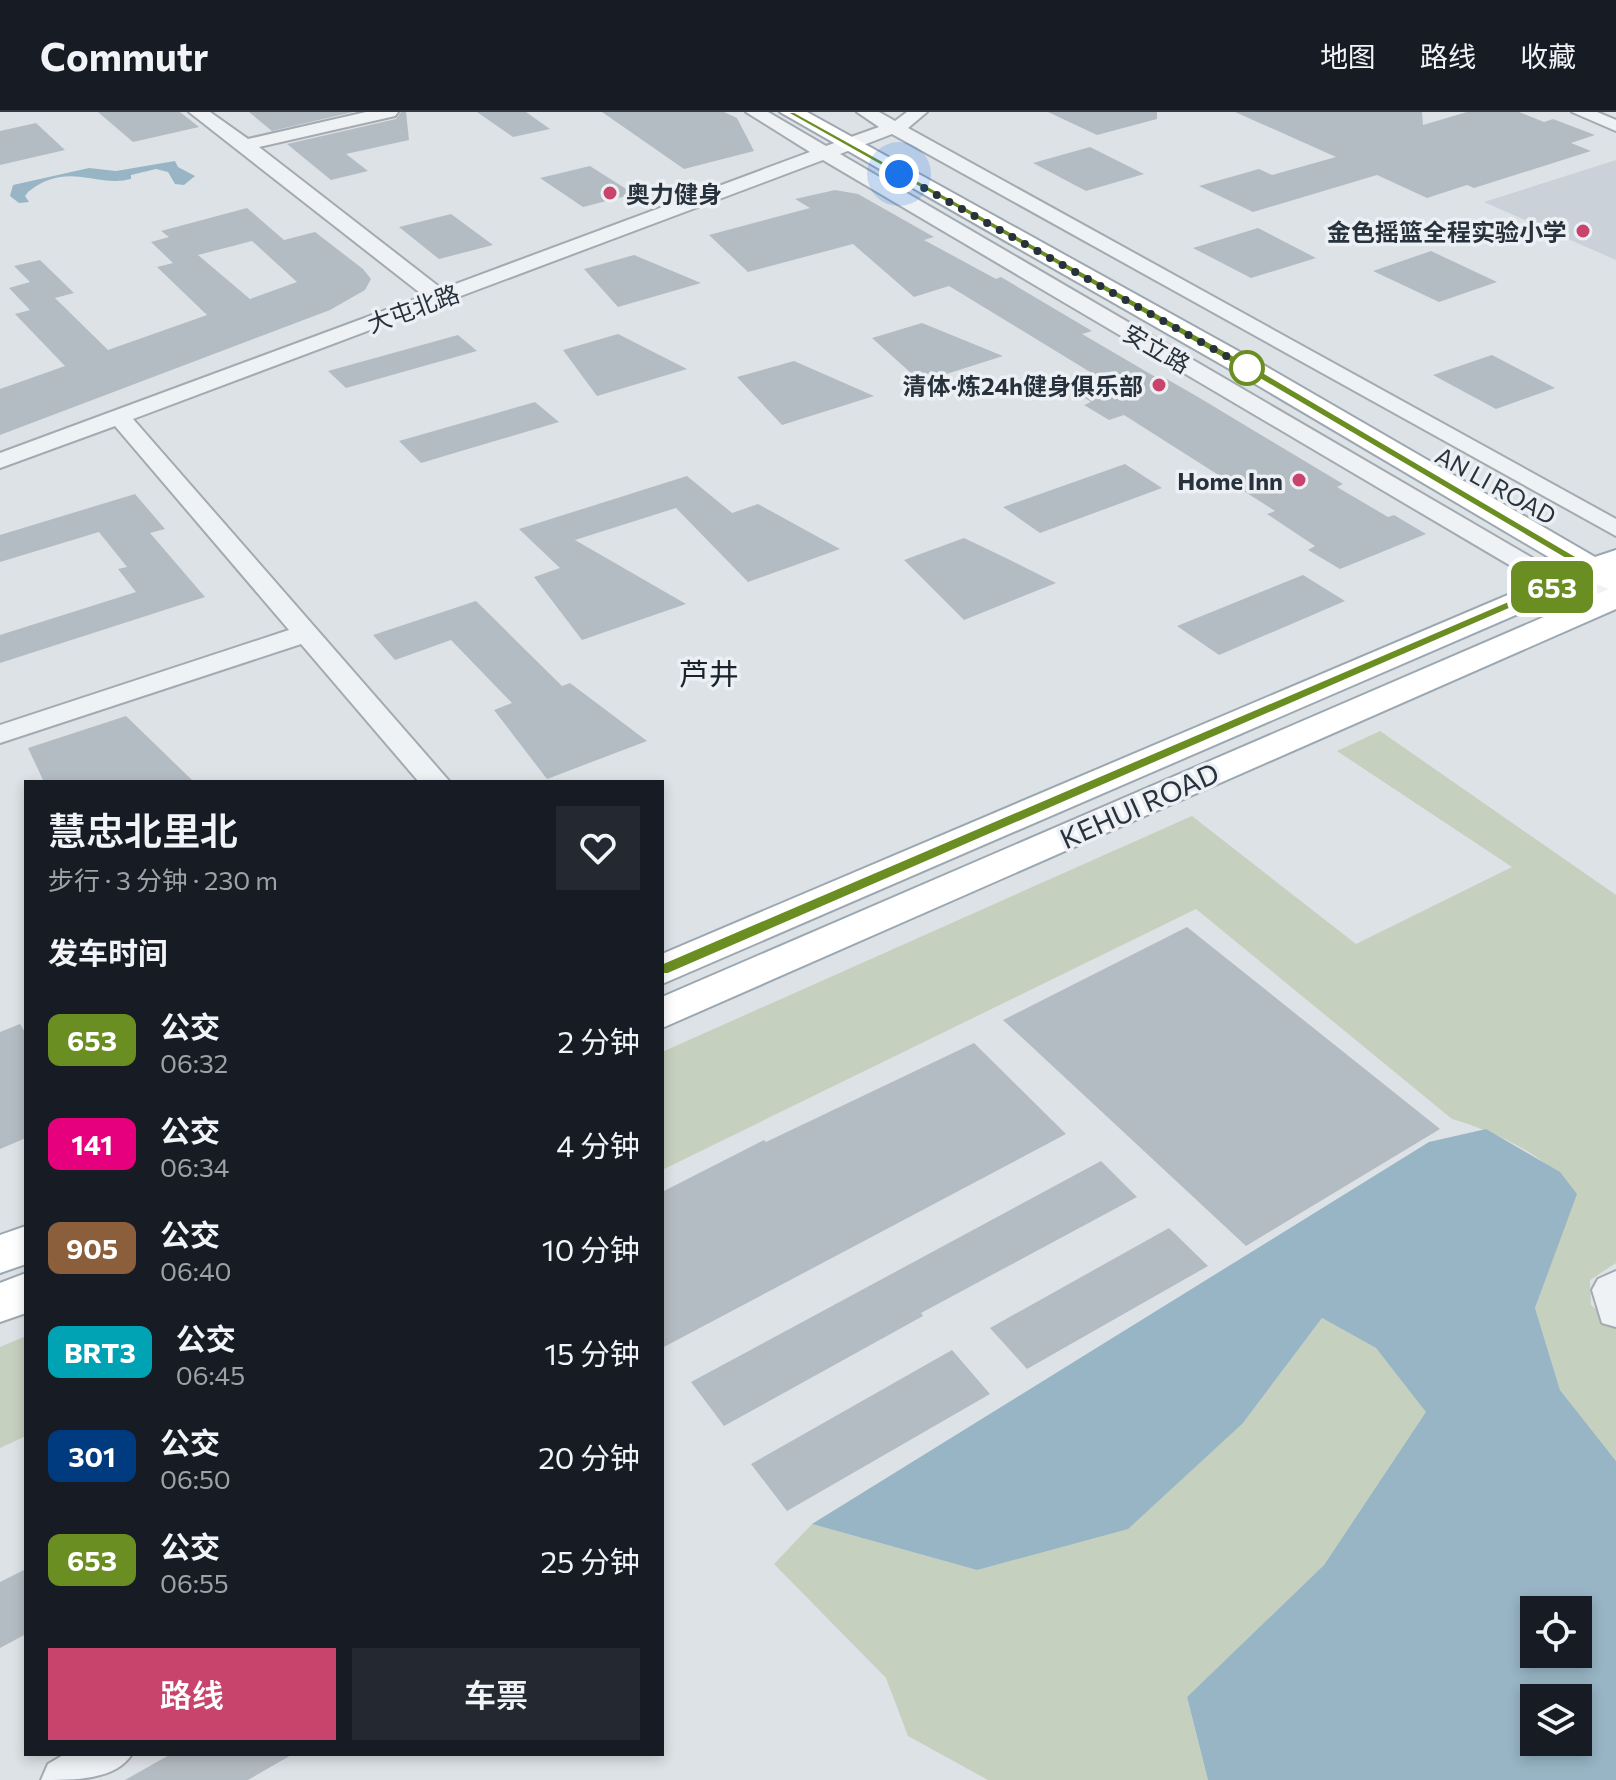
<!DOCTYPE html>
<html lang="zh">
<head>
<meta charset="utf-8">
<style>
  :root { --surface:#171b24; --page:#242831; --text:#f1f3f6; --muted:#9ea1a6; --line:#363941; --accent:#c8446c }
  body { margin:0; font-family:Commissioner,"Noto Sans SC",sans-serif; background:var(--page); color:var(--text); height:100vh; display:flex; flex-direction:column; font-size:30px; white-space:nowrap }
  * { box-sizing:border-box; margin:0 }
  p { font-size:26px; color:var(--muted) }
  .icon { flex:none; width:44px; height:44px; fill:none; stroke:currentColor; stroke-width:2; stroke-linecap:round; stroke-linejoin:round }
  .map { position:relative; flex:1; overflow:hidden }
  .side { position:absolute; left:24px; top:668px; width:640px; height:976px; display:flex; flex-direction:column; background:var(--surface); border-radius:0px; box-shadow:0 4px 12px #0003 }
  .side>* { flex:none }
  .badge { padding:0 16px; border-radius:12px; font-size:28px; line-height:52px }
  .fabs { position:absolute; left:1520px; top:1484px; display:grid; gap:16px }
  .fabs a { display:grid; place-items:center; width:72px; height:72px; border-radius:0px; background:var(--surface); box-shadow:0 4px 12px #0003; font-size:40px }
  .you { position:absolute; width:40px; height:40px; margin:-20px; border:6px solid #fff; border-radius:50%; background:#1a73e8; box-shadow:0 0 0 12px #1a73e833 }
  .map>.badge { position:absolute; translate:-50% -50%; box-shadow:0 0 0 4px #fff }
  h2 { padding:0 24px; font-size:30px; line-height:72px }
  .round { display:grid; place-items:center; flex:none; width:84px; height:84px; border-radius:0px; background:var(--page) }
  .summary { display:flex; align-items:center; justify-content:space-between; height:136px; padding:0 24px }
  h1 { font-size:38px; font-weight:600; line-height:60px }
  .cta { display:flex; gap:16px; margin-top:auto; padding:16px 24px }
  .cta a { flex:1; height:92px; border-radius:0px; background:var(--accent); color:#fff; font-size:32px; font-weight:600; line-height:92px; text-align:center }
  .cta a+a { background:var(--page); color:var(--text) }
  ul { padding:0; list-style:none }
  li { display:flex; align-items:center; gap:24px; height:104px; padding:0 24px }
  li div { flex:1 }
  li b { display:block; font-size:30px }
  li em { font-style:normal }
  li .badge { min-width:88px; font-weight:700; text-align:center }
  header { display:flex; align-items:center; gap:48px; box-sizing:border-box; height:112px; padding:0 40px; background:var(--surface); border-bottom:2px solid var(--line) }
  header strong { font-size:38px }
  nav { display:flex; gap:44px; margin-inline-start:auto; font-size:28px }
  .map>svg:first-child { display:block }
</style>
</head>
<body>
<header>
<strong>Commutr</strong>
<nav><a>地图</a><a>路线</a><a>收藏</a></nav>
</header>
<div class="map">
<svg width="1616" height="1668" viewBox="0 0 1616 1668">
  <rect width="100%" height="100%" fill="#dde2e6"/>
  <polygon fill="#cbd1d8" points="1616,48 1616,148 1484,90"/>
  <g fill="#c5d0be">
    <path d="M1380 619 1616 783V1151L1590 1168 1591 1193 1616 1213V1349L1560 1278 1535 1196 1576 1081C1547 1044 1497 1020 1452 1007L1196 797 662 1058V940L1192 704 1356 832 1512 755 1337 639Z"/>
    <polygon points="1322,1206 1376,1236 1427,1300 1324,1453 1187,1585 1208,1668 988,1668 908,1624 886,1566 774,1452 812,1412 977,1458 1243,1311"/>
    <polygon points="26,1224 26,1324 0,1336 0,1235"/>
  </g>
  <g fill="#98b5c5" fill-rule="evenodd">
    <path d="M175 49 178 55 195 64 184 73 175 72 168 60 156 57 131 63V67C95 76 68 48 28 80L25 84 29 90 19 91 10 84 13 73 89 56 116 59Z"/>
    <path d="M1486 1017 1560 1060 1577 1082 1535 1196 1560 1278 1616 1349V1668H1208L1187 1585 1324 1453 1426 1300 1376 1236 1322 1206 1243 1311 1128 1417 977 1458 812 1412 1429 1030ZM1534 1498H1578V1542H1534ZM1534 1586H1578V1630H1534Z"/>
  </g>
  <g fill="#b4bcc3" fill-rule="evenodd">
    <polygon points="98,0 180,0 199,15 133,30"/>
    <polygon points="249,0 353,0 272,19"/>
    <polygon points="401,0 406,0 409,28 346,42 368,59 331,68 287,32 396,7"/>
    <polygon points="477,0 526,0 550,17 513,25"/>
    <polygon points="602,0 724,0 737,6 754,39 684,57"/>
    <polygon points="1048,0 1157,0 1157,7 1097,23"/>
    <polygon points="1235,0 1422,0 1423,13 1467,0 1519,0 1544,10 1553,7 1595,23 1571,31 1591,39 1474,76 1467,73 1427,86 1377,63 1253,100 1199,74 1259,57 1272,63 1336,45"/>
    <polygon points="36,11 65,38 0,53 0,19"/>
    <polygon points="1090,35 1144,62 1086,79 1033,51"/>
    <polygon points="590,54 634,82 583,95 540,66"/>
    <polygon points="835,78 858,82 934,125 924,128 996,167 1001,165 1092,219 1082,222 1159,267 1165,266 1198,285 1343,372 1337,375 1388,405 1394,403 1426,422 1340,457 1308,438 1315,434 1267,402 1275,399 1124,303 1109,308 1084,293 1091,290 1079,282 1090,260 949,174 914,185 853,132 748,160 709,123 810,96 795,87"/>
    <path d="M247 96 284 128 315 120 363 157 371 167 365 178 330 198 0 323V277L65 254 15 202 30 198 9 176 30 170 14 154 40 148 74 181 55 186 108 238 207 203 157 155 173 151 151 130 169 125 161 119ZM252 129 297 170 250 187 198 143Z"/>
    <polygon points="451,102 493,133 439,147 399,115"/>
    <polygon points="1258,116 1316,146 1251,166 1193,136"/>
    <polygon points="1431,139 1497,170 1439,190 1373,159"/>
    <polygon points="634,143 701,171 618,195 584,157"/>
    <polygon points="922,211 1003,244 921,270 872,226"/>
    <polygon points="618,222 687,257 597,284 563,238"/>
    <polygon points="458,223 477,239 346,276 328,259"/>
    <polygon points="1492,243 1555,276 1496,297 1433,263"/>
    <polygon points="794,249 874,284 782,313 737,265"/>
    <polygon points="535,290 559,310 421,351 399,329"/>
    <polygon points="1125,352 1162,376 1040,421 1003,395"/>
    <polygon points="687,364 732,401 758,392 840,437 748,470 676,396 575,428 686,492 582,528 534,465 560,456 519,417"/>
    <polygon points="135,382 165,417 150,421 205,485 0,551 0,523 136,480 118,457 127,455 99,420 0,450 0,423"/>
    <polygon points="964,426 1008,447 1056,471 964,508 904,448"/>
    <polygon points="1303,463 1345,489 1219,543 1177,514"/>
    <polygon points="476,489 562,574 570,571 647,629 547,667 494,598 512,591 451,528 395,548 373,523"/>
    <polygon points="126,604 194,670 44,670 28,636"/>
    <polygon points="1187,815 1440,1017 1246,1134 1003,908"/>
    <polygon points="20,912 26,922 26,1026 0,1037 0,920"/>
    <polygon points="974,931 1066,1022 662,1236 662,1080 764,1028 766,1030"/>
    <polygon points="1101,1049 1137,1085 921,1201 923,1204 724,1314 691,1270"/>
    <polygon points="1169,1116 1208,1154 1027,1257 990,1216"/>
    <polygon points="952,1238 990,1282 787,1399 751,1352"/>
    <polygon points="26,1457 26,1522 0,1536 0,1470"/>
    <polygon points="171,1642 293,1642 248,1668 125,1668"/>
  </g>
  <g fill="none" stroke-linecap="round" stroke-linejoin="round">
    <defs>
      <g id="minor">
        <polygon points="189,0 210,0 248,27 366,0 398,0 395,4 259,35 442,177 810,40 746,0 768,0 826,34 879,15 857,0 879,0 895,9 907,0 927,0 908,16 1616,407 1616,424 892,22 840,42 1565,465 1616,470 1616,486 1550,477 823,48 133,307 450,670 419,670 301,532 0,631 0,613 289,518 115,314 0,356 0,341 424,184"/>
        <polygon points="1572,0 1597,0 1616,8 1616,19"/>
        <polygon points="1616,1159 1616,1215 1602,1211 1592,1178 1598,1167"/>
        <path d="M65 1642H132C116 1668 75 1668 41 1668L48 1652Z"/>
      </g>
      <g id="major">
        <polygon points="780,0 807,0 1267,255 1595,445 1616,438 1616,497 662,916 662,885 1609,477 1592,470 662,872 662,842 1569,457 1247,267"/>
        <polygon points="26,1114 26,1152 0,1161 0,1123"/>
        <polygon points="26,1161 26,1201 0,1210 0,1171"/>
      </g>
    </defs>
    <use href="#minor" stroke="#a3aab0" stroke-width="4"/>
    <use href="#major" stroke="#9ca8b1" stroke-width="4"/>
    <use href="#minor" fill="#eff2f5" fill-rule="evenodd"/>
    <use href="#major" fill="#fff" fill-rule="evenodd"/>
  </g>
  <polygon fill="#6b8e23" stroke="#fff" stroke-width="2" points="786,0 794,0 1261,259 1599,458 668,862 656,862 656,854 1583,457 1253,263"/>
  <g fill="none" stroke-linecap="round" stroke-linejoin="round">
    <polyline stroke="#27323c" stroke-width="8" stroke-dasharray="0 14.4" points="899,62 1257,261 1247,256"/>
  </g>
  <g fill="#c8446c" stroke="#ecf0f4" stroke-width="3">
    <circle cx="610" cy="81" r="8"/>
    <circle cx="1583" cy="119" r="8"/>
    <circle cx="1159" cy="273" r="8"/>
    <circle cx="1299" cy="368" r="8"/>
  </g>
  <circle fill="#fff" stroke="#6b8e23" stroke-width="4" cx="1247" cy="256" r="16"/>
  <g text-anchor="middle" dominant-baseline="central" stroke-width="7" stroke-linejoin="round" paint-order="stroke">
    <g font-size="24" font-weight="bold" fill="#27323c" stroke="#ecf0f4" text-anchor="end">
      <text x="626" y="81" text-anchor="start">奥力健身</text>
      <text x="1567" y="119">金色摇篮全程实验小学</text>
      <text x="1143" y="273">清体·炼24h健身俱乐部</text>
      <text x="1283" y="368">Home Inn</text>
    </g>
    <g font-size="24" fill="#27323c" stroke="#ecf0f4">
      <text transform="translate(413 196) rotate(-20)">大屯北路</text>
      <text transform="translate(1157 236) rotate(30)">安立路</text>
      <text transform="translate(1496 373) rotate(29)">AN LI ROAD</text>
    </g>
    <g font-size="28" fill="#27323c" stroke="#ecf0f4">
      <text transform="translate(1139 693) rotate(-24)">KEHUI ROAD</text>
    </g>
    <g font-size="30" fill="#19232c" stroke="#ecf0f4">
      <text x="709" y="560">芦井</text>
    </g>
  </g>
</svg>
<div class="fabs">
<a><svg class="icon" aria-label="locate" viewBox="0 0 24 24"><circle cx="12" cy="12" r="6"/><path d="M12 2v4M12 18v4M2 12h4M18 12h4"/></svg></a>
<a><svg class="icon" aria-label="layers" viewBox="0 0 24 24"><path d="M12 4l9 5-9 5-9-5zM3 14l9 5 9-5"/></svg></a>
</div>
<div class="you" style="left:899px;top:62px"></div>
<b class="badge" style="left:1552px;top:475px;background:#6b8e23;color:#fff">653</b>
<section class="side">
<div class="summary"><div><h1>慧忠北里北</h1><p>步行 · 3 分钟 · 230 m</p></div><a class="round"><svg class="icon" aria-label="heart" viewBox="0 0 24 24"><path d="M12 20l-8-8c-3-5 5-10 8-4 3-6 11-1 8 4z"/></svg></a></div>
<h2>发车时间</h2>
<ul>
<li><span class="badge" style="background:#6b8e23;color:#fff">653</span><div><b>公交</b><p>06:32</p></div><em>2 分钟</em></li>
<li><span class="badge" style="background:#e6007e;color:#fff">141</span><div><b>公交</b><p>06:34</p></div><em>4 分钟</em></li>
<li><span class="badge" style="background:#8b5e3c;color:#fff">905</span><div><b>公交</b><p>06:40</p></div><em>10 分钟</em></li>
<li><span class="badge" style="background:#00a3b4;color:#fff">BRT3</span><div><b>公交</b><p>06:45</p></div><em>15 分钟</em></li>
<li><span class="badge" style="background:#003b80;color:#fff">301</span><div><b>公交</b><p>06:50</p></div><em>20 分钟</em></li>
<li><span class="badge" style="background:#6b8e23;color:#fff">653</span><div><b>公交</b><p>06:55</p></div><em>25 分钟</em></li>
</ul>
<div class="cta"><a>路线</a><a>车票</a></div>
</section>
</div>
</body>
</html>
